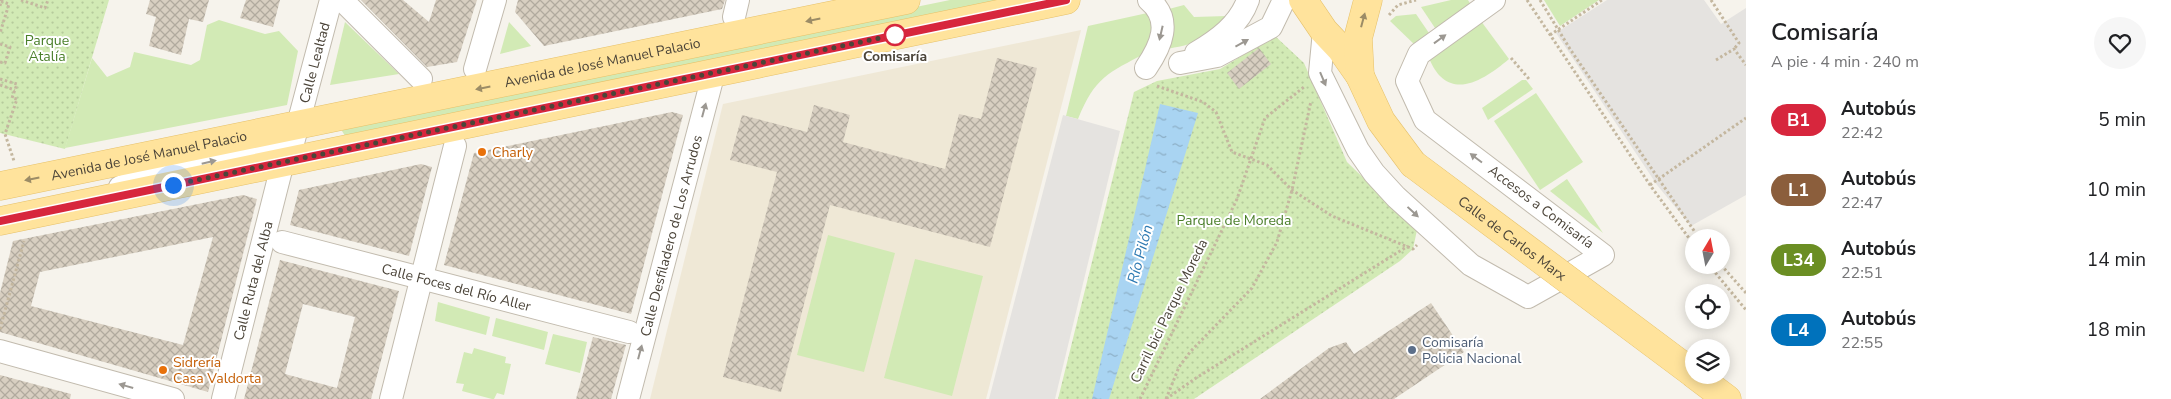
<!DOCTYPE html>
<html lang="es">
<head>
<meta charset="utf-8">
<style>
  :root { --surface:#fff; --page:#f6f6f6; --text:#202124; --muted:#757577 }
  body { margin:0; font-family:"Nunito Sans",sans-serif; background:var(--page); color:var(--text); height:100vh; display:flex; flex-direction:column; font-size:19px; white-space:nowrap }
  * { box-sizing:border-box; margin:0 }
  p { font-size:16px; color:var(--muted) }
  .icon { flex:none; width:28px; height:28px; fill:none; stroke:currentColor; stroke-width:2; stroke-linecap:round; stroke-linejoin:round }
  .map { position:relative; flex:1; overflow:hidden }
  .details { display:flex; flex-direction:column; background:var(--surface); width:425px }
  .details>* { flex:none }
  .badge { padding:0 10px; border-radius:16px; font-size:18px; line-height:32px }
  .needle { width:32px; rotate:10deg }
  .tools { position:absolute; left:1685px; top:229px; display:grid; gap:10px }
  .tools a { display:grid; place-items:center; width:45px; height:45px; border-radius:50%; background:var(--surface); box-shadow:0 2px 12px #0003; font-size:25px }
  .you { position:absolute; width:25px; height:25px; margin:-12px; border:4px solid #fff; border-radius:50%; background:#1a73e8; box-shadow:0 0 0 8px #1a73e833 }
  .map>.badge { position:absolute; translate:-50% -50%; box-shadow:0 0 0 2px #fff }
  .round { display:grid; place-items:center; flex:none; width:52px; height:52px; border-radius:26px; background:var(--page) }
  .summary { display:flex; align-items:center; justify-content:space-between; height:85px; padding:0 25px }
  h1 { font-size:24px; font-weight:600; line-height:38px }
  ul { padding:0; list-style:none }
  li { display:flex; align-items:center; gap:15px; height:70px; padding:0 25px }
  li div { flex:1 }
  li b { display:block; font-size:19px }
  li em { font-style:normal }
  li .badge { min-width:55px; font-weight:700; text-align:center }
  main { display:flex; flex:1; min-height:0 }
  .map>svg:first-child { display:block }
</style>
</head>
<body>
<main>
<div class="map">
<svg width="1746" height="399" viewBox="0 0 1746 399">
  <defs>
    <pattern id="park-dots" width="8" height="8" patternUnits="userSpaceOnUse" patternTransform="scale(1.25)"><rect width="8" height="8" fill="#d2eab5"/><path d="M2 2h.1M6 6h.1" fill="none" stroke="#b6ca9c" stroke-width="1.8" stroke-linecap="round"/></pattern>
    <pattern id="water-ripples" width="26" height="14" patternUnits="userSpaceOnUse" patternTransform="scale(1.25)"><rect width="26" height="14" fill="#a9d4f2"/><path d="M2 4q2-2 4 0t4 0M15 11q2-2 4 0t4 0" fill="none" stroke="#8caec5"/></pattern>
    <pattern id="building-cross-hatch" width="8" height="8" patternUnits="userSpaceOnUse" patternTransform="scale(1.25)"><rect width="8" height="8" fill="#d8cfc1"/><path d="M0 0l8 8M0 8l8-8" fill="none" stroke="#b1aa9e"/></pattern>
  </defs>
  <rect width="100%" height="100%" fill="#f6f3ec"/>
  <polygon fill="#efe8d6" points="1081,30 986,399 650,399 723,104"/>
  <g fill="#d2eab5">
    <polygon points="950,0 1017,0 347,139 342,131 346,124"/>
    <polygon points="1451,0 1468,0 1471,5 1437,31 1421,7"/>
    <polygon points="1544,0 1599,0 1560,26"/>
    <path d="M1184 5 1194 17 1227 16C1214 38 1190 46 1165 49V10Z"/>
    <path d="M1152 12 1155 24 1146 53C1108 73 1095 77 1078 119L1066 116 1088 26Z"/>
    <polygon points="1416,14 1431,36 1416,46 1390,21 1396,16"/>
    <path d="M1478 17 1509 59C1482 82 1447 103 1429 58Z"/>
    <polygon points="219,20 265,34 279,31 298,51 287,105 65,148 92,58 107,77 130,67 134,52 191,65 200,60 207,25"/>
    <polygon points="345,22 399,74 330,85"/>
    <polygon points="509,22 531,46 500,54"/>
    <polygon points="1522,80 1526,80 1533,89 1488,120 1482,108"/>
    <polygon points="1536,93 1583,162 1540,190 1494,121"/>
    <polygon points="1567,179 1603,233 1550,191"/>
    <polygon points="828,235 895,253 864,372 797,355"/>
    <polygon points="915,259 983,276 952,396 884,378"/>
    <polygon points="438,302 490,317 486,335 435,321"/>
    <polygon points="496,318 548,332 544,350 492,336"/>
    <polygon points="553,334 587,342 580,373 545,364"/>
    <polygon points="474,348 506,357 505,363 511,364 504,395 497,393 494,399 492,399 462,391 464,384 456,383 464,352 472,354"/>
  </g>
  <g fill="url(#park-dots)">
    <polygon points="0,0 109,0 65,149 0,133"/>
    <polygon points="1275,36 1304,63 1347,162 1417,230 1413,249 1400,261 1194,399 1058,399 1134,92 1157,81 1220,69"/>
  </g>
  <g fill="#e5e3e0">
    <polygon points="1607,0 1704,0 1721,24 1746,8 1746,195 1691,226 1657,185 1556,33"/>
    <polygon points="1063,115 1120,131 1055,399 989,399"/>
  </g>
  <polygon fill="url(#water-ripples)" points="1160,104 1198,113 1109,399 1092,399"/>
  <g fill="url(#building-cross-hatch)" fill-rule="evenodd">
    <polygon points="150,0 209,0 203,22 189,19 181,55 149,46 156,17 146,14"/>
    <polygon points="246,0 280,0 273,27 240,18"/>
    <polygon points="361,0 403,0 429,22 436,0 477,0 457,62 427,67"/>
    <polygon points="518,0 725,0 722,9 544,46 515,12"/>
    <polygon points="1259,48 1271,64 1239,89 1227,73"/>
    <polygon points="997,58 1037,68 990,247 830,205 781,392 723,377 777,172 730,160 742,115 807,132 814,105 850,115 843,142 945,169 959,114 981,119"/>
    <polygon points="672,112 683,115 631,314 444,265 474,153"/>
    <polygon points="421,164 432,167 409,256 290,225 299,190"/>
    <path d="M243 195 257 199 208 392 0 332V293L13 241ZM213 237 183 345 31 306 40 272Z"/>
    <path d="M280 260 399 291 371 399H244ZM303 304 355 317 337 388 285 374Z"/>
    <polygon points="1431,303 1464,352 1394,399 1260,399 1329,348 1346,342 1354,354"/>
    <polygon points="593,337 626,345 611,399 576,399"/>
    <polygon points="0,375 71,394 70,399 0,399"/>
  </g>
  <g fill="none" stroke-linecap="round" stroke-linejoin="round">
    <defs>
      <g id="minor">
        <polyline points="342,0 421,79"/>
        <polyline points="734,17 738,0"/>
        <polyline points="1324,31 1320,73 1358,150 1374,173 1396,197 1471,265 1528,297 1603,255 1425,120 1407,81 1419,54 1494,0"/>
        <path d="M1196 53C1218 40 1239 25 1248 0"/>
        <polyline points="1180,63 1217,56 1271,27 1284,0"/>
        <path d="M1146 68C1161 46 1173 20 1149 0"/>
        <polyline points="475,69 495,0"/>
        <path id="s1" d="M120 187 157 173 293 143 331 0"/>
        <path id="s2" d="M282 242 629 332"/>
        <polyline points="0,351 173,399"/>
        <path id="s3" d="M223 399 283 162"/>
        <polyline points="391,399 455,146"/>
        <path id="s4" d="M628 399 714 72"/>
      </g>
      <g id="major">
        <polyline points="1303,0 1324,31 1341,49 1360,76 1381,121 1413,164"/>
        <polyline points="1360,76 1358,38 1368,0"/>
        <path id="s5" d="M0 186 906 0"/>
        <polyline points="0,221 1066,0"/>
        <polyline points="1695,375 1727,399"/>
      </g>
    </defs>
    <use href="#minor" stroke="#c2bbae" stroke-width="24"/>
    <use href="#major" stroke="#e6c16a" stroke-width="29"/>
    <g stroke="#c4b79f" stroke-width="3" stroke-dasharray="2.5 2.5" stroke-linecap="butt">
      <polyline points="21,0 45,8 48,0"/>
      <polyline points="1527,0 1650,185 1694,245"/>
      <polyline points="1540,0 1570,49 1699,238"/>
      <polyline points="1711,0 1739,43 1734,49"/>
      <polyline points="0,6 1,1 9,4 0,33"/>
      <polyline points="1389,15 1398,5 1416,0"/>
      <polyline points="1550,35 1602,0"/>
      <polyline points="0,44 10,47 5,63 0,62"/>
      <polyline points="1511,58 1529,79"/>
      <polyline points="1716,60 1734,49 1746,65"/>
      <polyline points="0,79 17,84 12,98 17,99 5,134 14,161"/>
      <polyline points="0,85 15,90"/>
      <polyline points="1157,86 1203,102 1216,112 1232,152 1267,165 1292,190 1332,216 1413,249 1417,245"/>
      <polyline points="1650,185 1746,118"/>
      <polyline points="1709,265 1746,310"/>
      <polyline points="1721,265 1746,293"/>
      <polyline points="0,329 24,241"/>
      <polyline points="1140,399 1237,199 1265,118 1304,87"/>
      <polyline points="1166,399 1179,367 1190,352 1252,288 1277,242 1292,190 1311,101"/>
      <polyline points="1166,399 1196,378 1408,246"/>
    </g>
    <use href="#minor" stroke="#fff" stroke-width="22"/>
    <use href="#major" stroke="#ffe39c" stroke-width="28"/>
    <defs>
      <g id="major-bridge">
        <path id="s6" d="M1413 164 1694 374"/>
      </g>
    </defs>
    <use href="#major-bridge" stroke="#e6c16a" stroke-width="29" stroke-linecap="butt"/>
    <use href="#major-bridge" stroke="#ffe39c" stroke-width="28"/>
  </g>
  <defs><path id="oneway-solid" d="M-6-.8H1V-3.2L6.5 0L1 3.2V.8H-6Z" transform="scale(1.25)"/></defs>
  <g fill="#9c8c66">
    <use href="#oneway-solid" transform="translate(813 20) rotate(168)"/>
    <use href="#oneway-solid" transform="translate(1363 20) rotate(-75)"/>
    <use href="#oneway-solid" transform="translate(483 88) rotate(169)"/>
    <use href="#oneway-solid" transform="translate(32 179) rotate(169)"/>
  </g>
  <g fill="#9c9892">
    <use href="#oneway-solid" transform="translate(1161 33) rotate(103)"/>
    <use href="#oneway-solid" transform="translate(1440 39) rotate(-36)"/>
    <use href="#oneway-solid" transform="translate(1242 43) rotate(-29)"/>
    <use href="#oneway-solid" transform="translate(1323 79) rotate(67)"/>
    <use href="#oneway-solid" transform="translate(704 110) rotate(-75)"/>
    <use href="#oneway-solid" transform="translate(1476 158) rotate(-143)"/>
    <use href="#oneway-solid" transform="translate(209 162) rotate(-13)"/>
    <use href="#oneway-solid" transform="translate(1413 212) rotate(43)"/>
    <use href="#oneway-solid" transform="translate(640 352) rotate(-75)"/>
    <use href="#oneway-solid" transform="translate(126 386) rotate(-164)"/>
  </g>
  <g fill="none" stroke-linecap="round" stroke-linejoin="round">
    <defs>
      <polyline id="line" points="0,221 1066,0"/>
    </defs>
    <use href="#line" stroke="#fff" stroke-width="11"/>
    <use href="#line" stroke="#d7263d" stroke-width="8"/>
    <polyline stroke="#4b4439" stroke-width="5" stroke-dasharray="0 9" points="173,185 895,35"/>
  </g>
  <circle fill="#fff" stroke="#d7263d" stroke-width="2.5" cx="895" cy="35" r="10"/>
  <g fill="#e8710a" stroke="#fff" stroke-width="2">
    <circle cx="482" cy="152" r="5"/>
    <circle cx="163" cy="370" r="5"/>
  </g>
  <circle fill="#5c6f8a" stroke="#fff" stroke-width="2" cx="1412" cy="350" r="5"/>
  <g text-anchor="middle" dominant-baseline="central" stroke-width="4" stroke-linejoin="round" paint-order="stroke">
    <g font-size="14" fill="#4a7f2a" stroke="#fff">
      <text x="47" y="40">Parque<tspan x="47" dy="16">Atalía</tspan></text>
      <text x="1234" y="220">Parque de Moreda</text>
    </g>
    <g font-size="14" font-weight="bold" fill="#4b4439" stroke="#fff">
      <text x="895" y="56">Comisaría</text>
    </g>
    <g font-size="14" fill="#4b4439" stroke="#fff">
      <text stroke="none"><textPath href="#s1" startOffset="262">Calle Lealtad</textPath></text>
      <text stroke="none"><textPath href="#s5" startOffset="615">Avenida de José Manuel Palacio</textPath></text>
      <text stroke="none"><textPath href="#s5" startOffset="152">Avenida de José Manuel Palacio</textPath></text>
      <text transform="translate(1541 207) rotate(37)">Accesos a Comisaría</text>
      <text stroke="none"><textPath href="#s4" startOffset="169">Calle Desfiladero de Los Arrudos</textPath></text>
      <text stroke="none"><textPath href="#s6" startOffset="124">Calle de Carlos Marx</textPath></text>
      <text stroke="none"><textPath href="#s3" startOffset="122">Calle Ruta del Alba</textPath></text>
      <text stroke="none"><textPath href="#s2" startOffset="180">Calle Foces del Río Aller</textPath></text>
      <text transform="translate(1169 311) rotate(-64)">Carril bici Parque Moreda</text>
    </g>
    <g font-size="14" fill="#c56008" stroke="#fff" text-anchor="start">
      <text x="492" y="152">Charly</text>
      <text x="173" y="362">Sidrería<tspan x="173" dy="16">Casa Valdorta</tspan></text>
    </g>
    <g font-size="14" fill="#4e5e75" stroke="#fff" text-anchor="start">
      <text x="1422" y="342">Comisaría<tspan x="1422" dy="16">Policia Nacional</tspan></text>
    </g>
    <g font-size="15" font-style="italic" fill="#2e7ab2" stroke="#fff">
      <text transform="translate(1140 254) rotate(-75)">Río Pilón</text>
    </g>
  </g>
</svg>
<div class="tools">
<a><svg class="needle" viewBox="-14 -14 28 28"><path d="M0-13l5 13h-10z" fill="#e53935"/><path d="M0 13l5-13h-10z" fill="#757577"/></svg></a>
<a><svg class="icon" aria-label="locate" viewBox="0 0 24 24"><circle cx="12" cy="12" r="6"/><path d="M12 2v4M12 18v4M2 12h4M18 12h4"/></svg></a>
<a><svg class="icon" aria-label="layers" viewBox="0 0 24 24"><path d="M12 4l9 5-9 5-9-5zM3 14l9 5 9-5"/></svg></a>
</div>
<div class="you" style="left:173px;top:185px"></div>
</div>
<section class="details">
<div class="summary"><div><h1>Comisaría</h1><p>A pie · 4 min · 240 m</p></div><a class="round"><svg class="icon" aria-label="heart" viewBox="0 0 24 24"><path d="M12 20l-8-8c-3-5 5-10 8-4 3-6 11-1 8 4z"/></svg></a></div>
<ul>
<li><span class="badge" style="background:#d7263d;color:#fff">B1</span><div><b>Autobús</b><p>22:42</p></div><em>5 min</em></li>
<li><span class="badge" style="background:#8b5e3c;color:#fff">L1</span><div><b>Autobús</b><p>22:47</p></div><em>10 min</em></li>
<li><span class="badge" style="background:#6b8e23;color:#fff">L34</span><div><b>Autobús</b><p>22:51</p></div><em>14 min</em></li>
<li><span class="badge" style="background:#0072bc;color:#fff">L4</span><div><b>Autobús</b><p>22:55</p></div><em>18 min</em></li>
</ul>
</section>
</main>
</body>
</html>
